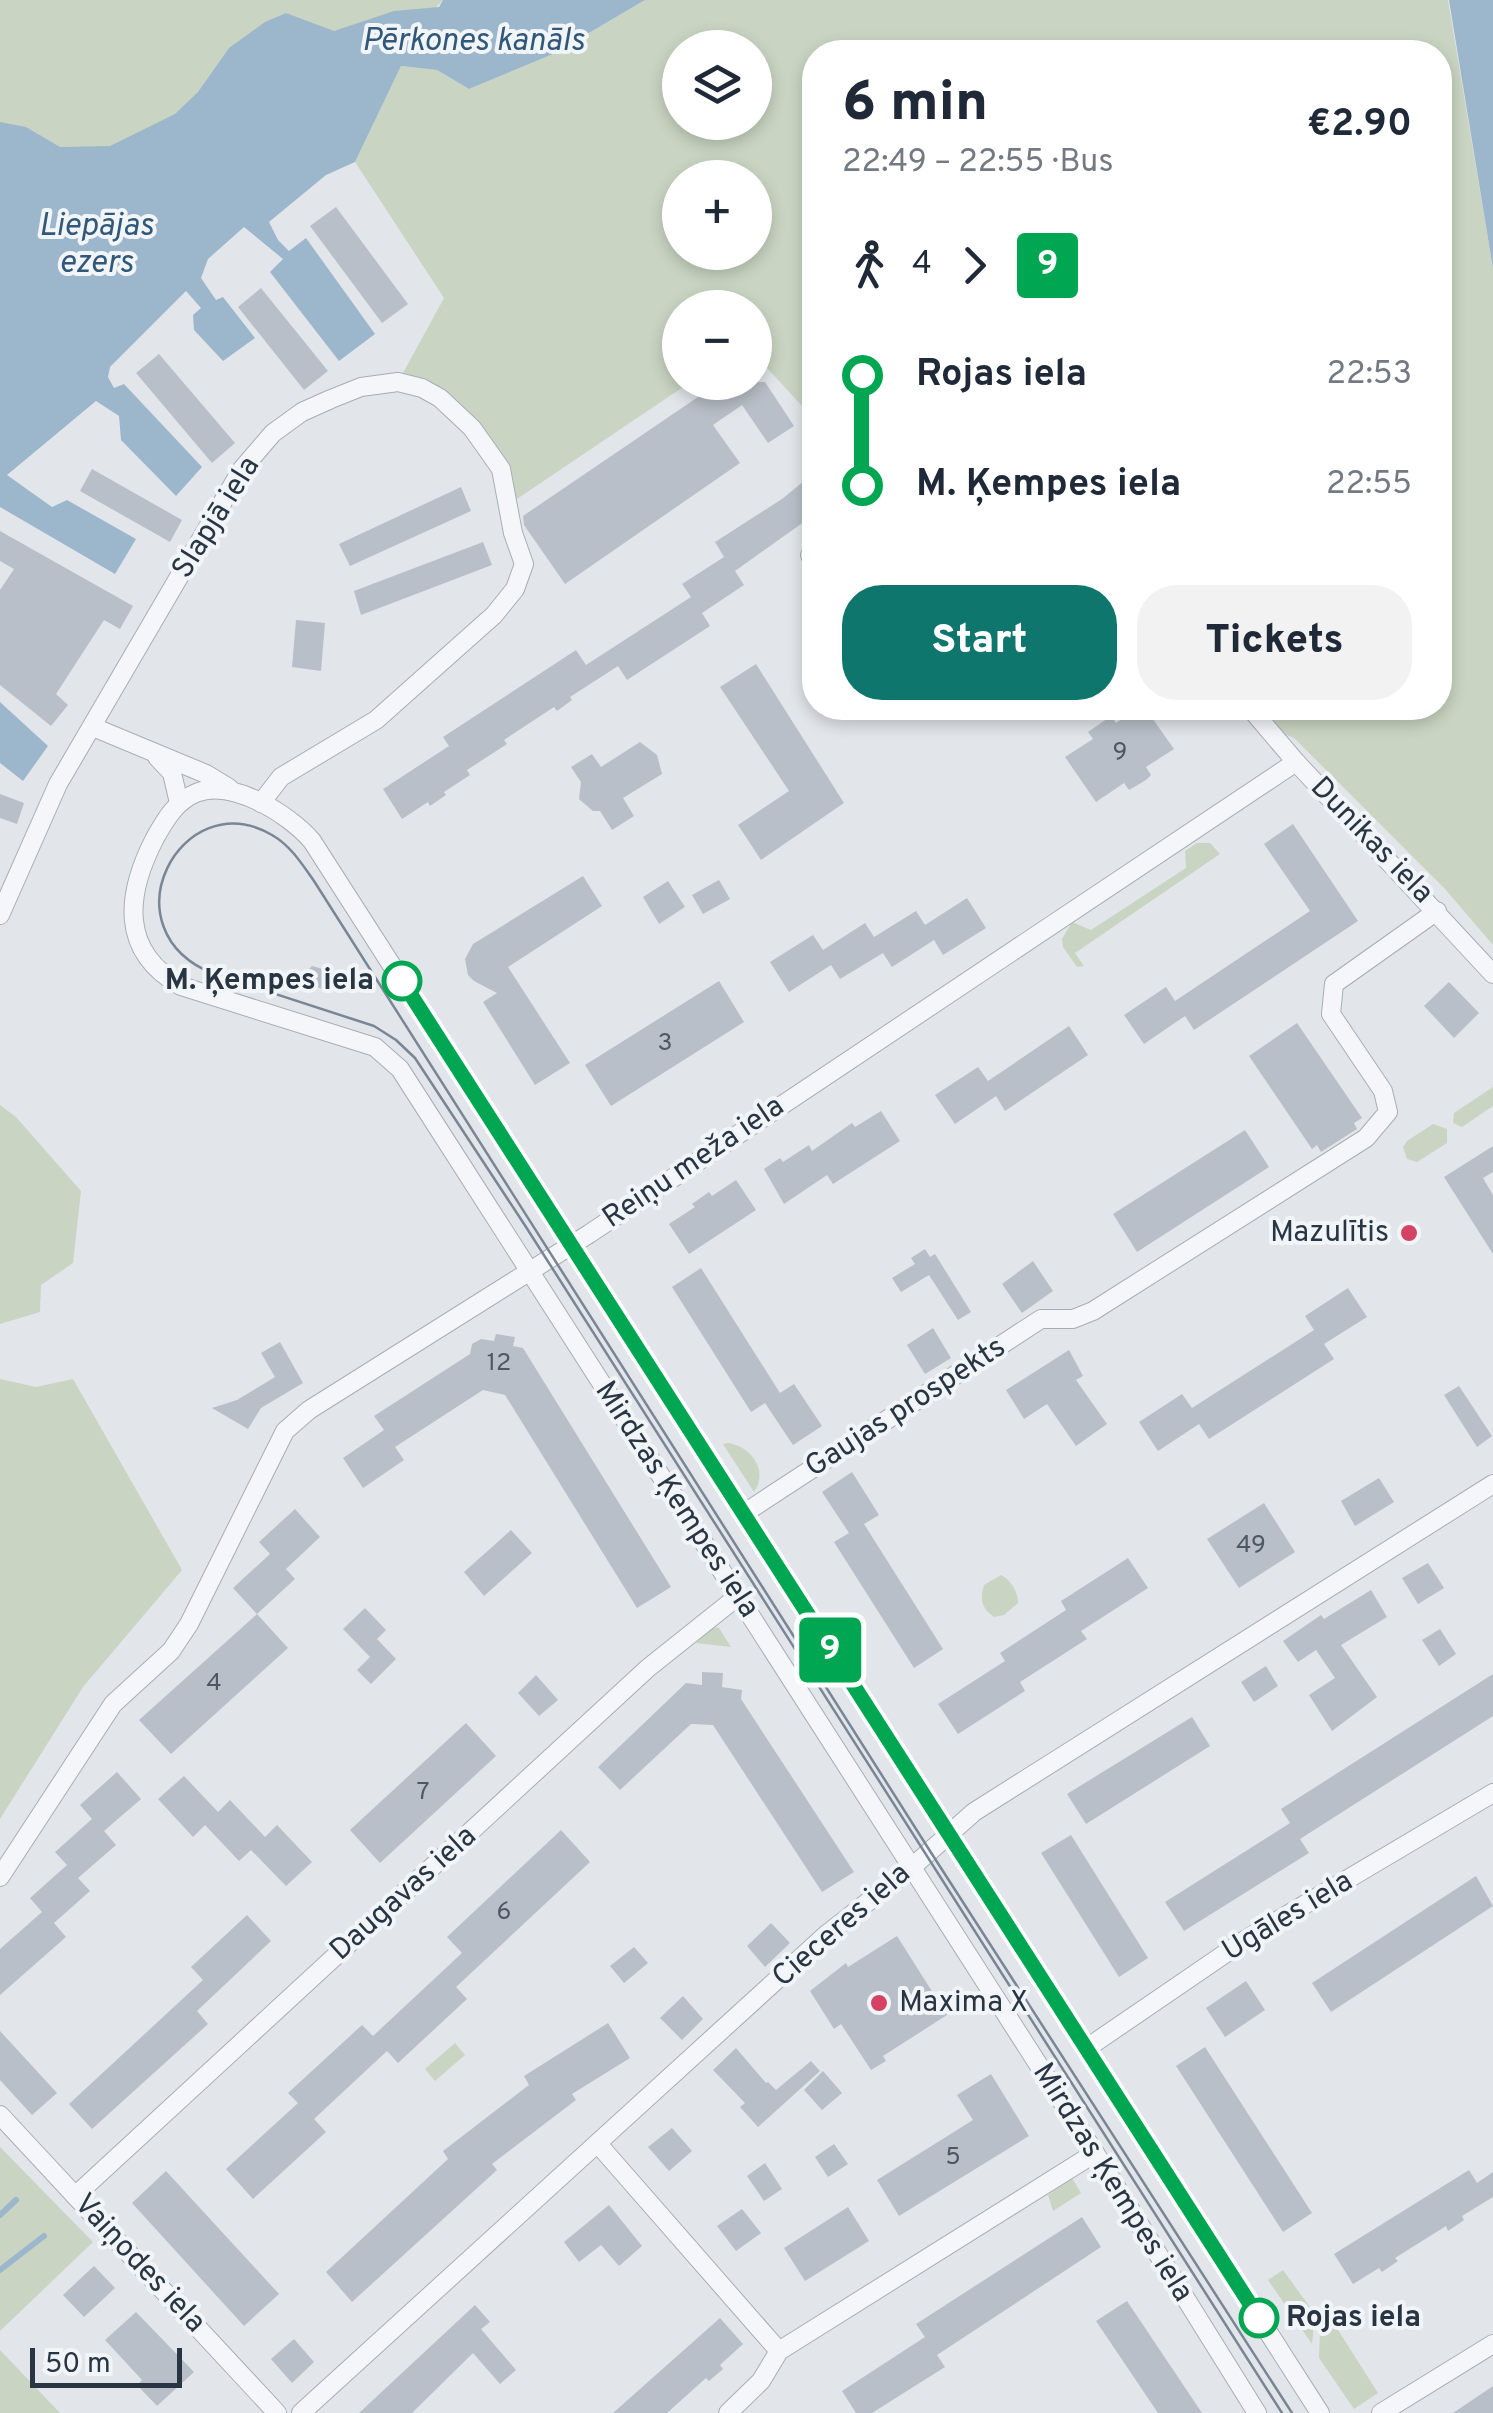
<!DOCTYPE html>
<html lang="en">
<head>
<meta charset="utf-8">
<style>
  :root { --surface:#fff; --page:#f2f2f3; --text:#1f2937; --muted:#747a83; --accent:#0f766e }
  body { margin:0; font-family:Overpass,sans-serif; background:var(--page); color:var(--text); height:100vh; display:flex; flex-direction:column; font-size:38px; white-space:nowrap }
  * { box-sizing:border-box; margin:0 }
  p { font-size:32px; color:var(--muted) }
  .icon { flex:none; width:55px; height:55px; fill:none; stroke:currentColor; stroke-width:2; stroke-linecap:round; stroke-linejoin:round }
  .map { position:relative; flex:1; overflow:hidden }
  .details { position:absolute; left:802px; top:40px; width:650px; height:680px; display:flex; flex-direction:column; background:var(--surface); border-radius:40px; box-shadow:0 5px 15px #0003 }
  .details>* { flex:none }
  .badge { padding:0 20px; border-radius:8px; font-size:35px; line-height:65px }
  .fabs { position:absolute; left:662px; top:30px; display:grid; gap:20px }
  .fabs a { display:grid; place-items:center; width:110px; height:110px; border-radius:50%; background:var(--surface); box-shadow:0 5px 15px #0003; font-size:50px }
  .scale { position:absolute; left:30px; bottom:25px; width:152px; box-sizing:border-box; padding-left:10px; border:5px solid #293543; border-top:0; font-size:28px; line-height:35px; white-space:nowrap; color:#293543; -webkit-text-stroke:8px #f1f5f8; paint-order:stroke }
  .map>.badge { position:absolute; translate:-50% -50%; box-shadow:0 0 0 5px #fff }
  .legs { display:flex; align-items:center; gap:15px; height:110px; padding:0 40px; font-size:32px }
  .legs p { margin-inline-start:auto }
  .headline { display:flex; align-items:center; justify-content:space-between; height:170px; padding:0 40px }
  h1 { font-size:55px; font-weight:800; line-height:75px }
  .cta { display:flex; gap:20px; margin-top:auto; padding:20px 40px }
  .cta a { flex:1; height:115px; border-radius:40px; background:var(--accent); color:#fff; font-size:40px; font-weight:800; line-height:115px; text-align:center }
  .cta a+a { background:var(--page); color:var(--text) }
  ul { padding:0 40px; list-style:none }
  li { display:flex; align-items:center; gap:35px; height:110px; font-size:38px }
  li i { display:grid; place-items:center; width:15px; height:100%; margin:0 12px; background:currentColor }
  li i::after { content:''; width:25px; height:25px; margin:-12px; border:8px solid; border-radius:50%; background:var(--surface) }
  li p { margin-inline-start:auto }
  li:first-child i { background:linear-gradient(#0000 50%,currentColor 0) }
  li:last-child i { background:linear-gradient(currentColor 50%,#0000 0) }
  .map>svg:first-child { display:block }
</style>
</head>
<body>
<div class="map">
<svg width="1493" height="2413" viewBox="0 0 1493 2413">
  <rect width="100%" height="100%" fill="#e2e6eb"/>
  <g fill="#c9d5c2" fill-rule="evenodd">
    <polygon points="0,0 443,0 0,461"/>
    <path d="M645 0H1448L1493 269V945L1445 889 1294 738 1280 732 1258 708H1440V52H815V399L802 406 755 355V308H680V382L689 383 508 505 472 428 398 382 444 298 355 162 401 66 437 70 469 89 553 54ZM680 48H755V122H680ZM680 178H755V252H680Z"/>
    <polygon points="1210,843 1220,854 1075,953 1084,966 1077,967 1063,947 1062,939 1072,922 1091,930 1186,868 1185,851 1197,843"/>
    <polygon points="1493,1087 1493,1106 1462,1127 1453,1123 1454,1113"/>
    <polygon points="0,1105 16,1117 81,1191 73,1263 41,1285 40,1312 0,1324"/>
    <polygon points="1433,1124 1447,1129 1447,1143 1417,1162 1407,1159 1403,1147 1407,1141"/>
    <polygon points="0,1379 36,1387 73,1379 182,1570 83,1687 0,1819"/>
    <path d="M728 1443C751 1446 769 1471 754 1492L723 1444Z"/>
    <path d="M1001 1575C1011 1580 1018 1592 1018 1603L1004 1615 994 1617C981 1608 980 1599 984 1585Z"/>
    <polygon points="713,1627 719,1628 731,1647 696,1643"/>
    <polygon points="455,2043 465,2055 435,2081 425,2069"/>
    <polygon points="0,2147 93,2242 0,2331"/>
    <polygon points="1072,2178 1081,2193 1053,2211 1048,2195"/>
    <polygon points="1283,2270 1315,2314 1312,2344 1268,2280"/>
    <polygon points="1333,2322 1378,2393 1354,2409 1319,2358 1320,2332"/>
    <polygon points="0,2350 60,2413 0,2413"/>
  </g>
  <g fill="#9cb7cc">
    <polygon points="443,0 645,0 553,54 469,89 437,70 401,66 355,162 326,175 269,222 278,240 289,251 306,238 375,334 339,361 270,272 283,259 244,227 208,259 201,278 216,300 223,297 255,338 223,361 194,330 193,315 201,308 186,291 110,367 108,377 114,388 124,384 202,467 176,496 121,440 119,416 96,401 7,475 52,507 67,500 136,539 115,574 0,507 0,122 26,127 60,147 110,146 175,114 198,92 229,48 265,22 286,13 334,31 394,11 439,7"/>
    <polygon points="1449,0 1493,0 1493,269"/>
    <polygon points="0,702 48,746 23,781 0,763"/>
  </g>
  <g fill="none" stroke-linecap="round" stroke-linejoin="round">
    <g stroke="#9cb7cc" stroke-width="6">
      <polyline points="0,2215 16,2200"/>
      <polyline points="0,2270 44,2236"/>
    </g>
  </g>
  <g fill="#b9bfc8">
    <polygon points="336,207 408,304 382,323 310,226"/>
    <polygon points="261,288 328,371 304,390 238,307"/>
    <polygon points="159,354 235,443 212,463 136,373"/>
    <polygon points="720,382 765,382 794,426 768,443 742,405 713,425 740,463 565,584 524,525 523,516"/>
    <polygon points="92,469 182,520 170,542 80,491"/>
    <polygon points="815,472 815,514 735,571 744,585 702,613 710,626 627,680 618,666 570,697 572,700 557,711 554,707 504,740 507,744 467,770 470,775 444,792 446,795 430,806 428,802 402,819 383,789 449,746 443,737 576,650 586,665 691,597 682,584 724,557 715,542 782,499"/>
    <polygon points="461,487 471,511 350,566 339,544"/>
    <polygon points="0,531 133,606 120,629 104,620 56,694 68,705 51,726 0,685 0,590 14,569 0,561"/>
    <polygon points="483,542 492,565 361,615 354,591"/>
    <polygon points="296,620 325,623 321,671 292,667"/>
    <polygon points="756,664 844,803 761,860 738,825 789,791 720,687"/>
    <polygon points="1138,708 1145,708 1174,749 1146,767 1151,775 1146,780 1129,790 1124,783 1096,802 1065,757 1093,739 1088,732 1111,716 1116,723"/>
    <polygon points="640,742 657,755 662,774 623,798 634,816 612,830 600,811 593,811 579,799 581,782 571,767 592,754 601,767"/>
    <polygon points="0,794 24,803 17,824 0,818"/>
    <polygon points="1293,824 1358,921 1194,1030 1185,1016 1144,1044 1124,1015 1166,987 1175,1001 1310,911 1264,844"/>
    <polygon points="583,876 602,906 508,967 570,1063 535,1085 483,1002 497,993 474,981 468,975 465,959 473,944"/>
    <polygon points="719,880 730,899 703,914 692,895"/>
    <polygon points="668,881 685,907 659,924 643,897"/>
    <polygon points="967,898 986,928 943,955 934,940 892,967 883,953 840,979 831,965 789,992 770,962 813,935 823,950 865,923 874,937 916,911 925,925"/>
    <polygon points="312,966 337,973 337,986 322,989 311,985 305,973"/>
    <polygon points="719,981 744,1022 611,1106 585,1065"/>
    <polygon points="1449,982 1479,1013 1454,1038 1424,1006"/>
    <polygon points="1297,1023 1362,1118 1354,1123 1357,1129 1321,1152 1317,1145 1312,1149 1249,1056"/>
    <polygon points="1069,1026 1088,1055 1005,1111 996,1096 955,1124 935,1095 978,1067 988,1081"/>
    <polygon points="881,1111 900,1141 833,1184 827,1175 784,1204 764,1169 780,1158 783,1162 809,1145 812,1151 852,1123 855,1127"/>
    <polygon points="1245,1130 1269,1167 1137,1252 1113,1214"/>
    <polygon points="1493,1146 1493,1172 1483,1178 1493,1195 1493,1254 1444,1177"/>
    <polygon points="736,1180 756,1210 689,1254 669,1224 695,1207 692,1204 709,1192 712,1196"/>
    <polygon points="925,1249 930,1257 935,1254 971,1312 958,1320 929,1275 901,1292 892,1278 915,1264 911,1258"/>
    <polygon points="1033,1261 1053,1291 1022,1313 1002,1284"/>
    <polygon points="701,1268 780,1393 794,1384 822,1426 793,1445 765,1403 751,1412 672,1287"/>
    <polygon points="1348,1288 1367,1317 1324,1344 1334,1359 1209,1439 1199,1424 1158,1451 1139,1422 1182,1394 1192,1408 1314,1330 1305,1316"/>
    <polygon points="933,1328 951,1358 925,1374 907,1345"/>
    <polygon points="496,1334 515,1337 513,1346 523,1348 671,1587 637,1608 505,1395 483,1390 395,1447 404,1460 363,1488 343,1458 384,1430 374,1416 470,1354 472,1344 481,1339 494,1341"/>
    <polygon points="280,1342 303,1383 261,1408 248,1429 212,1408 237,1400 275,1377 261,1353"/>
    <polygon points="1069,1350 1083,1376 1076,1380 1107,1424 1076,1446 1047,1404 1024,1419 1006,1390"/>
    <polygon points="1459,1386 1492,1436 1477,1447 1444,1395"/>
    <polygon points="852,1472 879,1515 864,1524 943,1649 914,1668 834,1542 849,1533 822,1492"/>
    <polygon points="1379,1478 1394,1502 1355,1526 1341,1501"/>
    <polygon points="1264,1503 1295,1552 1239,1588 1207,1539"/>
    <polygon points="295,1509 320,1537 286,1569 295,1579 257,1614 233,1588 270,1554 259,1542"/>
    <polygon points="511,1530 532,1553 484,1596 464,1572"/>
    <polygon points="1128,1558 1148,1588 1081,1631 1087,1639 1020,1682 1025,1691 958,1734 938,1704 1005,1661 1000,1653 1066,1610 1061,1601"/>
    <polygon points="1428,1563 1444,1588 1418,1604 1402,1578"/>
    <polygon points="1371,1590 1387,1617 1341,1645 1377,1697 1332,1731 1309,1695 1335,1678 1316,1650 1298,1662 1283,1641 1321,1615 1324,1619"/>
    <polygon points="365,1608 386,1630 377,1639 396,1659 371,1684 357,1670 370,1657 343,1629"/>
    <polygon points="257,1614 288,1648 171,1754 139,1720"/>
    <polygon points="1440,1629 1456,1654 1439,1666 1422,1640"/>
    <polygon points="1266,1666 1278,1686 1254,1702 1241,1682"/>
    <polygon points="702,1672 723,1673 722,1687 742,1690 741,1699 854,1872 822,1892 713,1725 691,1724 620,1790 598,1767 686,1683 702,1685"/>
    <polygon points="1493,1674 1493,1716 1300,1839 1309,1853 1184,1931 1165,1902 1290,1823 1281,1809"/>
    <polygon points="536,1675 558,1700 539,1716 518,1693"/>
    <polygon points="1192,1717 1210,1746 1086,1824 1067,1794"/>
    <polygon points="466,1723 496,1756 380,1863 350,1830"/>
    <polygon points="117,1772 141,1799 104,1831 116,1845 78,1878 90,1891 54,1923 66,1937 0,1995 0,1949 42,1912 30,1898 67,1865 55,1852 92,1819 80,1805"/>
    <polygon points="184,1776 218,1812 230,1800 265,1837 277,1825 312,1862 286,1886 251,1850 239,1861 205,1825 193,1837 158,1799"/>
    <polygon points="561,1830 590,1862 456,1987 467,1999 398,2063 387,2051 314,2119 326,2132 253,2199 226,2169 298,2103 288,2093 362,2025 373,2036 462,1953 447,1937"/>
    <polygon points="1071,1835 1148,1958 1119,1977 1041,1853"/>
    <polygon points="1476,1876 1493,1906 1331,2012 1312,1983"/>
    <polygon points="247,1915 271,1941 197,2011 208,2024 92,2129 69,2104 203,1980 191,1967"/>
    <polygon points="771,1923 790,1943 765,1967 747,1946"/>
    <polygon points="897,1936 947,2015 883,2056 886,2061 871,2070 841,2024 834,2029 810,1991 846,1963 848,1967"/>
    <polygon points="634,1947 648,1963 624,1983 610,1966"/>
    <polygon points="1246,1981 1265,2010 1225,2037 1206,2008"/>
    <polygon points="683,1996 703,2019 682,2040 660,2018"/>
    <polygon points="608,2023 630,2058 572,2094 576,2100 492,2164 497,2170 352,2302 326,2272 448,2159 443,2151 529,2085 524,2076"/>
    <polygon points="0,2031 57,2093 32,2115 0,2080"/>
    <polygon points="1205,2047 1312,2213 1283,2232 1176,2066"/>
    <polygon points="736,2048 766,2083 768,2082 776,2090 811,2061 820,2071 758,2127 740,2107 745,2103 713,2070"/>
    <polygon points="823,2071 842,2093 822,2110 804,2090"/>
    <polygon points="991,2074 1029,2136 899,2216 877,2180 973,2120 957,2095"/>
    <polygon points="672,2128 692,2151 669,2171 648,2147"/>
    <polygon points="834,2144 848,2164 828,2177 815,2157"/>
    <polygon points="765,2163 782,2189 764,2201 747,2176"/>
    <polygon points="1469,2170 1477,2183 1493,2172 1493,2197 1462,2216 1464,2220 1448,2231 1446,2226 1395,2258 1398,2261 1382,2272 1379,2268 1353,2284 1334,2254"/>
    <polygon points="166,2171 279,2294 244,2326 132,2203"/>
    <polygon points="609,2205 642,2246 619,2266 601,2245 579,2262 564,2242"/>
    <polygon points="848,2207 869,2241 805,2281 784,2248"/>
    <polygon points="742,2209 761,2233 736,2251 717,2226"/>
    <polygon points="1082,2217 1101,2247 937,2355 945,2367 872,2413 856,2413 842,2391 925,2337 916,2324"/>
    <polygon points="94,2266 115,2288 84,2317 63,2295"/>
    <polygon points="1127,2301 1202,2413 1158,2413 1096,2321"/>
    <polygon points="475,2305 490,2322 481,2329 516,2370 500,2384 473,2353 412,2413 359,2413"/>
    <polygon points="136,2312 194,2372 157,2406 137,2385 142,2380 105,2340"/>
    <polygon points="720,2318 743,2344 720,2365 723,2369 709,2381 706,2378 667,2413 613,2413"/>
    <polygon points="294,2339 314,2362 292,2383 271,2359"/>
    <polygon points="1493,2386 1493,2413 1453,2413"/>
  </g>
  <g fill="none" stroke-linecap="round" stroke-linejoin="round">
    <defs>
      <g id="minor">
        <polyline points="810,555 815,552"/>
        <polyline points="1250,708 1296,762 1493,974"/>
        <polyline points="93,727 206,774 229,788"/>
        <polyline points="157,757 172,773 179,803"/>
        <polyline points="0,915 58,784 242,469 273,433 302,412 331,399 361,387 398,382 422,388 440,398 472,428 501,469 513,533 524,564 515,589 494,615 376,720 281,777 261,803"/>
        <polyline points="743,1514 1041,1319 1073,1319 1093,1311 1366,1138 1388,1112 1383,1091 1331,1014 1334,984 1437,911"/>
        <polyline points="0,1877 113,1704 171,1651 189,1624 285,1431 309,1410 589,1234 1296,762"/>
        <polyline points="1087,2048 1245,1940 1493,1793"/>
        <polyline points="0,2115 277,2413"/>
        <polyline points="598,2144 779,2351"/>
        <polyline points="75,2196 648,1668 737,1597"/>
        <polyline points="301,2413 827,1934 911,1868 974,1812 1493,1484"/>
        <polyline points="728,2413 761,2381 779,2351 1095,2153"/>
        <path d="M1257 2413 1095 2153 400 1069 375 1047 181 986C119 951 126 894 155 838 165 820 176 801 196 793 232 778 290 815 312 841L1320 2413"/>
        <polyline points="1381,2413 1493,2344"/>
      </g>
    </defs>
    <use href="#minor" stroke="#a7adb5" stroke-width="20"/>
    <use href="#minor" stroke="#f5f6f9" stroke-width="18"/>
    <path stroke="#7a8695" stroke-width="2.5" d="M1282 2413 526 1227 415 1058 396 1040 374 1026 214 974C103 930 181 782 272 835 291 846 302 864 314 881L930 1851 1292 2413"/>
  </g>
  <g fill="none" stroke-linecap="round" stroke-linejoin="round">
    <defs>
      <polyline id="line-1" points="402,981 1259,2318"/>
    </defs>
    <use href="#line-1" stroke="#fff" stroke-width="22"/>
    <use href="#line-1" stroke="#00a651" stroke-width="15"/>
  </g>
  <g fill="#fff" stroke="#00a651" stroke-width="5">
    <circle cx="402" cy="981" r="18"/>
    <circle cx="1259" cy="2318" r="18"/>
  </g>
  <g fill="#d44364" stroke="#f1f5f8" stroke-width="4">
    <circle cx="1409" cy="1233" r="10"/>
    <circle cx="879" cy="2003" r="10"/>
  </g>
  <g text-anchor="middle" dominant-baseline="central" stroke-width="8" stroke-linejoin="round" paint-order="stroke">
    <g font-size="25" fill="#4d5864">
      <text x="1120" y="753">9</text>
      <text x="665" y="1044">3</text>
      <text x="499" y="1364">12</text>
      <text x="1251" y="1546">49</text>
      <text x="214" y="1684">4</text>
      <text x="423" y="1793">7</text>
      <text x="504" y="1913">6</text>
      <text x="953" y="2158">5</text>
    </g>
    <g font-size="30" fill="#293543" stroke="#f1f5f8">
      <text transform="translate(217 518) rotate(-58)">Slapjā iela</text>
      <text transform="translate(1371 841) rotate(46)">Dunikas iela</text>
      <text transform="translate(694 1163) rotate(-34)">Reiņu meža iela</text>
      <text transform="translate(906 1408) rotate(-33)">Gaujas prospekts</text>
      <text transform="translate(676 1500) rotate(57)">Mirdzas Ķempes iela</text>
      <text transform="translate(404 1894) rotate(-42)">Daugavas iela</text>
      <text transform="translate(1288 1917) rotate(-31)">Ugāles iela</text>
      <text transform="translate(842 1926) rotate(-41)">Cieceres iela</text>
      <text transform="translate(1112 2183) rotate(58)">Mirdzas Ķempes iela</text>
      <text transform="translate(139 2264) rotate(47)">Vaiņodes iela</text>
    </g>
    <g font-size="30" font-weight="bold" fill="#293543" stroke="#f1f5f8" text-anchor="end">
      <text x="374" y="981">M. Ķempes iela</text>
      <text x="1286" y="2318" text-anchor="start">Rojas iela</text>
    </g>
    <g font-size="30" fill="#293543" stroke="#f1f5f8" text-anchor="end">
      <text x="1389" y="1233">Mazulītis</text>
      <text x="899" y="2003" text-anchor="start">Maxima X</text>
    </g>
    <g font-size="32" font-style="italic" fill="#315779" stroke="#f1f5f8">
      <text x="473" y="42">Pērkones kanāls</text>
      <text x="96" y="227">Liepājas<tspan x="96" dy="37">ezers</tspan></text>
    </g>
  </g>
</svg>
<div class="fabs">
<a><svg class="icon" aria-label="layers" viewBox="0 0 24 24"><path d="M12 4l9 5-9 5-9-5zM3 14l9 5 9-5"/></svg></a>
<a>+</a>
<a>−</a>
</div>
<div class="scale">50 m</div>
<b class="badge" style="left:830px;top:1650px;background:#00a651;color:#fff">9</b>
<section class="details">
<div class="headline"><div><h1>6 min</h1><p>22:49 – 22:55 · Bus</p></div><b>€2.90</b></div>
<div class="legs"><svg class="icon" aria-label="walk" viewBox="0 0 24 24"><circle cx="13" cy="4" r="2"/><path d="M13 8l-2 6 4 7M11 14l-3 7M7 12l3-4h3l4 4"/></svg>4<svg class="icon" aria-label="forward" viewBox="0 0 24 24"><path d="M9 5l7 7-7 7"/></svg><b class="badge" style="background:#00a651;color:#fff">9</b></div>
<ul>
<li><i style="color:#00a651"></i><b>Rojas iela</b><p>22:53</p></li>
<li><i style="color:#00a651"></i><b>M. Ķempes iela</b><p>22:55</p></li>
</ul>
<div class="cta"><a>Start</a><a>Tickets</a></div>
</section>
</div>
</body>
</html>
